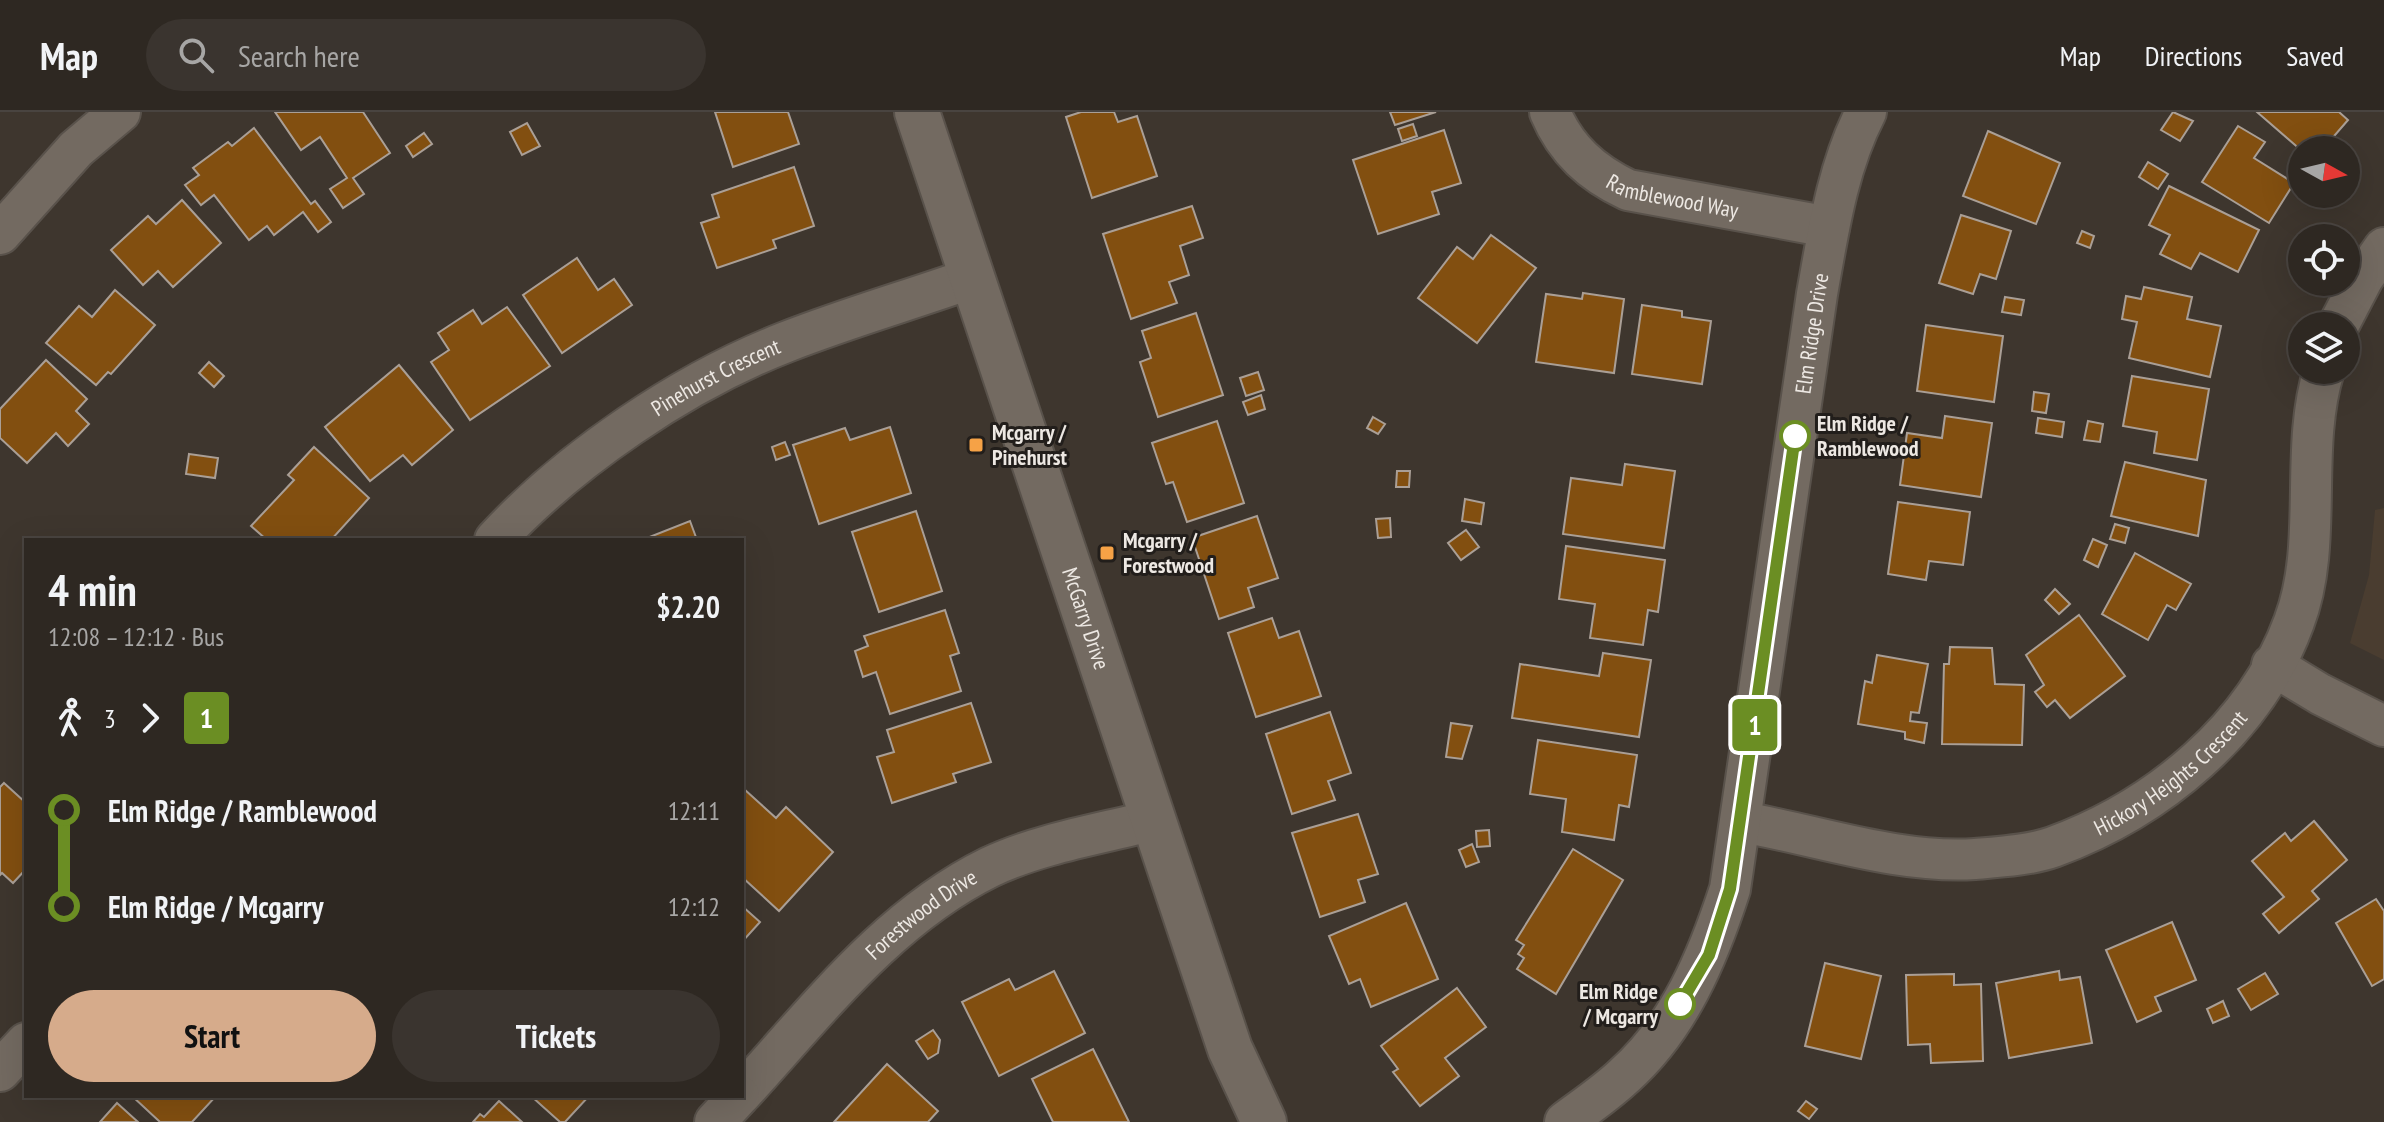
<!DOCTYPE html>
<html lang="en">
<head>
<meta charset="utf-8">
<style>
  :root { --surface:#2e2822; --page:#3a342f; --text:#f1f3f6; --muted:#a7a6a5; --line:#494440; --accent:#d6ab8b }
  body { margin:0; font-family:"PT Sans Narrow",sans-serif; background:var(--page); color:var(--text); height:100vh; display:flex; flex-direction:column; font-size:30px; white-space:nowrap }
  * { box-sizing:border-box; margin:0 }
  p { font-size:26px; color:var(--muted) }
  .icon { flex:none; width:44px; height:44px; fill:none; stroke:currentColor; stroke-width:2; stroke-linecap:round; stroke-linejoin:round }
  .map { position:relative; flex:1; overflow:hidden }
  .drawer { position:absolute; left:24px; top:426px; width:720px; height:560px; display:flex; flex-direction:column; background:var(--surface); border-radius:0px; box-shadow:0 8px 32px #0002,0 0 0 2px var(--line) }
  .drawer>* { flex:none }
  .badge { padding:0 16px; border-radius:6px; font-size:28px; line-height:52px }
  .needle { width:52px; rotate:98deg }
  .fabs { position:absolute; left:2288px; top:24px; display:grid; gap:16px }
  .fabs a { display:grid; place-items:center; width:72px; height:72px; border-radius:50%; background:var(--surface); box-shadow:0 8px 32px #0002,0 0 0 2px var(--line); font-size:40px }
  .map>.badge { position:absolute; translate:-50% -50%; box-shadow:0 0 0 4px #fff }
  .legs { display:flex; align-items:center; gap:12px; height:88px; padding:0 24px; font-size:26px }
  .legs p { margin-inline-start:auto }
  .overview { display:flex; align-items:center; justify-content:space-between; height:136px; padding:0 24px }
  h1 { font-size:44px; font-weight:600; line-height:60px }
  .primary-button { display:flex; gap:16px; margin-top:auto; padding:16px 24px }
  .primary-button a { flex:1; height:92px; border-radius:48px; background:var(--accent); color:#111; font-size:32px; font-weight:600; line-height:92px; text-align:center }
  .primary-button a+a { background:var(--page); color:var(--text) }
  ul { padding:0 24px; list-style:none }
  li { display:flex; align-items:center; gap:28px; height:96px; font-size:30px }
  li i { display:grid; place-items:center; width:12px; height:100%; margin:0 10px; background:currentColor }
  li i::after { content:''; width:20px; height:20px; margin:-10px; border:6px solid; border-radius:50%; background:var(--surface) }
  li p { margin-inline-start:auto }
  li:first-child i { background:linear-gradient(#0000 50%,currentColor 0) }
  li:last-child i { background:linear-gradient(currentColor 50%,#0000 0) }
  header { display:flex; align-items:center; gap:48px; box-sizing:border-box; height:112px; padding:0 40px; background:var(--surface); border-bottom:2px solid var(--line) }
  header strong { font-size:38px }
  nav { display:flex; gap:44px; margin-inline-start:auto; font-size:28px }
  .search { width:560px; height:72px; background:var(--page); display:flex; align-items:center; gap:20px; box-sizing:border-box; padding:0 28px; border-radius:44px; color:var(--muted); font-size:30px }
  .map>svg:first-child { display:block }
</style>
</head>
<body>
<header>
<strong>Map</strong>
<div class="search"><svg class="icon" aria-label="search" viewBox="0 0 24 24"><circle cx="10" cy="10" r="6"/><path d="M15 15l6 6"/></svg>Search here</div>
<nav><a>Map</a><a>Directions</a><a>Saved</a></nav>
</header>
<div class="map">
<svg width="2384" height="1010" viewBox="0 0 2384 1010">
  <rect width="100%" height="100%" fill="#3e362e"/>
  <polygon fill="#4a3d30" points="2384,396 2384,548 2350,531 2369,463 2375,398"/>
  <g fill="#824f10" stroke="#aa9f96" stroke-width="2">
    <polygon points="275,0 363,0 390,41 353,66 364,82 343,96 330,77 347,66 320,25 301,38"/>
    <polygon points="715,0 788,0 799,32 733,55"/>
    <polygon points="1081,0 1114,0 1118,10 1137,4 1157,64 1092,86 1066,5"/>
    <polygon points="1390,0 1436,0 1395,13"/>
    <polygon points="2173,0 2193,9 2180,29 2161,18"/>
    <polygon points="2257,0 2339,0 2348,8 2322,38 2302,39"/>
    <polygon points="527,11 540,34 522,43 510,20"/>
    <polygon points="1413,12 1417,24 1402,29 1398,17"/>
    <polygon points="2238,14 2265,30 2254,46 2294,71 2269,111 2202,70"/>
    <polygon points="254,16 311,92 315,89 331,110 318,120 303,100 274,123 267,114 249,128 214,83 201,93 185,73 199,63 193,56 228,30 232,34"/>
    <polygon points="1444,18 1461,71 1432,80 1439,102 1378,122 1353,48"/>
    <polygon points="1988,19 2060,51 2036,112 1963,84"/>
    <polygon points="424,21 432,32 413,45 406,34"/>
    <polygon points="2148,50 2168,62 2158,77 2139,65"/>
    <polygon points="794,55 814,114 773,128 776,136 717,156 701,111 719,105 712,83"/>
    <polygon points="2169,74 2259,118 2238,160 2200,141 2191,157 2160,142 2170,123 2149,113"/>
    <polygon points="182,88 221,131 173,175 158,159 143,173 111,138 148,104 156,112"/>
    <polygon points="1192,94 1203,126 1180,134 1189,163 1169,170 1177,191 1131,207 1103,122"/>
    <polygon points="1961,103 2011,119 1996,167 1980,162 1973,182 1939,171"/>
    <polygon points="2082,119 2094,124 2090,136 2077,131"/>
    <polygon points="1491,123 1536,156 1477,231 1418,186 1457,135 1473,147"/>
    <polygon points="577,146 598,178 614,167 632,193 562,241 523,183"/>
    <polygon points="2144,175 2192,185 2187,207 2221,214 2210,265 2129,246 2137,210 2122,207 2126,184 2141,187"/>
    <polygon points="115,178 155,213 111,262 108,260 96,273 46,231 79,194 92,205"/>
    <polygon points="1583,181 1624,187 1614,261 1536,250 1546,182 1582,187"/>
    <polygon points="2005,185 2024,188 2021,203 2002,200"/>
    <polygon points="1642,193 1682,199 1682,205 1711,209 1702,272 1632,262"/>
    <polygon points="507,195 550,254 470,308 431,250 449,238 438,221 473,198 482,212"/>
    <polygon points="1196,201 1223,283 1158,305 1140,250 1151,246 1142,219"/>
    <polygon points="1926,213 2003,224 1994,290 1917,279"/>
    <polygon points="46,248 87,287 76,299 89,312 68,334 56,321 27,351 0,326 0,297"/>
    <polygon points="209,250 224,264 214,275 199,261"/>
    <polygon points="399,253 453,318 412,353 403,343 370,369 325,315"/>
    <polygon points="1258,260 1264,278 1246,284 1240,266"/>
    <polygon points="2132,264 2209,277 2197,348 2154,341 2157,320 2123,314"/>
    <polygon points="2034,280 2049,282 2046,301 2032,299"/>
    <polygon points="1261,283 1265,297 1248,303 1243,290"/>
    <polygon points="1945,304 1992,311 1981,385 1900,373 1907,321 1942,326"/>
    <polygon points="1373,305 1385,312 1378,322 1367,316"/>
    <polygon points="2038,306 2064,310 2062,325 2036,321"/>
    <polygon points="1217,309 1244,391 1187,410 1173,370 1166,372 1152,331"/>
    <polygon points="2088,309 2103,312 2100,330 2084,328"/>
    <polygon points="890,315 911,381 819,412 793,333 845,316 850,328"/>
    <polygon points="785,330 790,343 776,348 772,335"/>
    <polygon points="314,335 369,386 331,428 267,428 251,414 294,368 288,363"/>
    <polygon points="189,342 218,346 215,366 186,362"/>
    <polygon points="2125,350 2206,368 2198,424 2111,404"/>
    <polygon points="1625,352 1675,359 1664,436 1563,422 1571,366 1622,373"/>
    <polygon points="1397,359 1410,359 1409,375 1396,375"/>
    <polygon points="1465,387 1484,391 1481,412 1462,409"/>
    <polygon points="1898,390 1970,400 1963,453 1929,449 1926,468 1888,462"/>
    <polygon points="916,399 942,479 879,500 852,420"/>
    <polygon points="1257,404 1278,466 1248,476 1254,495 1219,507 1192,426"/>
    <polygon points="1390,406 1391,425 1378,426 1376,407"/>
    <polygon points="690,409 697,428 642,428"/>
    <polygon points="2115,412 2129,416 2125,431 2110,427"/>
    <polygon points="1466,418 1479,435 1461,448 1448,431"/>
    <polygon points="2093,427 2107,433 2098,455 2084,448"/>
    <polygon points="1566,434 1665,448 1658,500 1648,498 1643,533 1590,526 1595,492 1559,487"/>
    <polygon points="2135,441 2191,472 2176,498 2167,493 2148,528 2102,502"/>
    <polygon points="2055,477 2070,492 2059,502 2045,488"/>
    <polygon points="945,498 959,541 950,544 961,579 890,602 876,560 863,565 855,539 868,534 864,524"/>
    <polygon points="2079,503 2125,564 2070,606 2055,588 2047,595 2035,580 2044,573 2026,543"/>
    <polygon points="1272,506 1279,526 1299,519 1321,584 1256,605 1228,521"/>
    <polygon points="1950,535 1992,536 1995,572 2024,573 2022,633 1942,632 1944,552 1949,552"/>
    <polygon points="1603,541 1651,548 1639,625 1512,606 1520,552 1599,564"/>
    <polygon points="1877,543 1928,552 1919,601 1911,600 1910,609 1927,611 1924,631 1905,627 1905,620 1858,612 1865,569 1872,571"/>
    <polygon points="971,591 991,650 953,662 956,670 892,691 877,645 894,640 887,618"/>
    <polygon points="1330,600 1351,661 1328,669 1335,688 1292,702 1266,622"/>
    <polygon points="1451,611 1472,614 1462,647 1446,645"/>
    <polygon points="1538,628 1637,643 1629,695 1619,693 1614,728 1562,720 1566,687 1530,682"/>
    <polygon points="4,671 26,691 26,757 13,771 2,761 0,763 0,675"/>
    <polygon points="744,677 776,706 786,695 833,740 779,799 742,765"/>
    <polygon points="1358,702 1378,762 1358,768 1365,790 1320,805 1292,721"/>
    <polygon points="2314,709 2347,748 2312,779 2319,787 2279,821 2263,802 2284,785 2252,749 2285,721 2291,729"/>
    <polygon points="1489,718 1490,734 1477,735 1476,719"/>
    <polygon points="1472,732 1479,750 1466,755 1459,738"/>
    <polygon points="1573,737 1623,768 1556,882 1517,857 1524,846 1518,842 1524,833 1516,828"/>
    <polygon points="2376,787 2384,799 2384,867 2372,874 2336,811"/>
    <polygon points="1406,791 1438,867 1371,895 1360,867 1349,872 1329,824"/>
    <polygon points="742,794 760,810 742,830"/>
    <polygon points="2172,810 2196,868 2155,885 2161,899 2137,910 2106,838"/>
    <polygon points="1825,851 1881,864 1861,947 1805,934"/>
    <polygon points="1054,859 1085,921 999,964 962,890 1009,867 1015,878"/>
    <polygon points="2059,859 2060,868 2080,865 2092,931 2009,946 1996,871"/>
    <polygon points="2265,861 2278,882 2251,898 2238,877"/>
    <polygon points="1954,862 1954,873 1981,872 1983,949 1931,951 1930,932 1908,933 1906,863"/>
    <polygon points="1457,876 1486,915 1445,946 1459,964 1420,994 1393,960 1398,957 1381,934"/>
    <polygon points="2223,889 2229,904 2213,911 2207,897"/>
    <polygon points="933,918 940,928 938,941 928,947 916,929"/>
    <polygon points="1093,937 1129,1010 1053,1010 1032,967"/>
    <polygon points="887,952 938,999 928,1010 834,1010"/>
    <polygon points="132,984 216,984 192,1010 160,1010"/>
    <polygon points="531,984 589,984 565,1010 560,1010"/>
    <polygon points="499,989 522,1010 473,1010 480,1002 484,1005"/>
    <polygon points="1806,989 1817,997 1809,1007 1798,999"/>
    <polygon points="117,991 138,1010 100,1010"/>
  </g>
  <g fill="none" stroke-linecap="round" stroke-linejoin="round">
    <defs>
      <g id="street">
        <path id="s1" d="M1550 0C1566 38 1592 61 1628 78L1829 115"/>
        <polyline points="0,122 76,37 120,0"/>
        <polyline points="2338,214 2363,166 2384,136"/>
        <path id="s2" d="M495 428C570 347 683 270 786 230 847 206 910 188 972 166"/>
        <polyline points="2272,553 2320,582 2384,614"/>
        <path id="s3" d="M1742 710C1817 723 1898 752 1975 747 1999 745 2031 743 2053 735 2157 697 2255 617 2294 510 2324 431 2299 339 2324 258"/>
        <polyline points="0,959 26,931"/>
        <path id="s4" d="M742 981C817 899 888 805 990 755 1041 731 1100 722 1154 708"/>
        <polyline points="715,1010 739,984"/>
        <path id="s5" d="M1565 1010C1585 995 1606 981 1624 964 1679 915 1708 845 1730 777L1817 182C1828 121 1837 56 1866 0"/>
      </g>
      <g id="secondary">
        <path id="s6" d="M917 0 1230 937 1264 1010"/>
      </g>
    </defs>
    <use href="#street" stroke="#59524b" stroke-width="44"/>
    <use href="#secondary" stroke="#59524b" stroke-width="48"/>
    <use href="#street" stroke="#736a61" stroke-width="40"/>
    <use href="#secondary" stroke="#736a61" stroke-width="44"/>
  </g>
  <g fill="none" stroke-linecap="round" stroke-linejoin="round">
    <defs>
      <polyline id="line-1" points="1680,892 1709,843 1730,777 1795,324"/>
    </defs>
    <use href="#line-1" stroke="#fff" stroke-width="18"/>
    <use href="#line-1" stroke="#6b8e23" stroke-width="12"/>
  </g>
  <g fill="#fff" stroke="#6b8e23" stroke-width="4">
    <circle cx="1795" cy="324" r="14"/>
    <circle cx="1680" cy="892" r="14"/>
  </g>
  <g fill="#f6a246" stroke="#221e1b" stroke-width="3">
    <rect x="968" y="325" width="16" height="16" rx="4"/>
    <rect x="1099" y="433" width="16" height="16" rx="4"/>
  </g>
  <g text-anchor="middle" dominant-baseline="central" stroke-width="6" stroke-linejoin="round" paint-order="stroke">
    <g font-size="22" fill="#ede8e3" stroke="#221e1b">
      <text stroke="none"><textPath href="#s1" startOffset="158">Ramblewood Way</textPath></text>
      <text stroke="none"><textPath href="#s5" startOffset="854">Elm Ridge Drive</textPath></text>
      <text stroke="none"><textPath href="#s2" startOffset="276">Pinehurst Crescent</textPath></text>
      <text stroke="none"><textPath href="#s6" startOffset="534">McGarry Drive</textPath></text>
      <text stroke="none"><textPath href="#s3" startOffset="456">Hickory Heights Crescent</textPath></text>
      <text stroke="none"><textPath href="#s4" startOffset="254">Forestwood Drive</textPath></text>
    </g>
    <g font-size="22" font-weight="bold" fill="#ede8e3" stroke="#221e1b" text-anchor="start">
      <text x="1817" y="311">Elm Ridge /<tspan x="1817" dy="25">Ramblewood</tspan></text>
      <text x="1658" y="879" text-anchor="end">Elm Ridge<tspan x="1658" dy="25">/ Mcgarry</tspan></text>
    </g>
    <g font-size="22" font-weight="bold" fill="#ede8e3" stroke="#221e1b" text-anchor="start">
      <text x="992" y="320">Mcgarry /<tspan x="992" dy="25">Pinehurst</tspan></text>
      <text x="1123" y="428">Mcgarry /<tspan x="1123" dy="25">Forestwood</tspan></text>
    </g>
  </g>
</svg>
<div class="fabs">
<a><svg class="needle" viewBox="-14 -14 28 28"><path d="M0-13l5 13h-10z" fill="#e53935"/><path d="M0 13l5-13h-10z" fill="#a7a6a5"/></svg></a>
<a><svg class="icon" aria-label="locate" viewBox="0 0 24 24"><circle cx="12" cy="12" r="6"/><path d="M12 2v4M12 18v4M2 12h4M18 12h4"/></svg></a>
<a><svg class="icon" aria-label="layers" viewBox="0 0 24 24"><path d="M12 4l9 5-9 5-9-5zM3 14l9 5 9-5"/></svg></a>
</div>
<b class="badge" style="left:1755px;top:613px;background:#6b8e23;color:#fff">1</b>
<section class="drawer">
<div class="overview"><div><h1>4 min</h1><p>12:08 – 12:12 · Bus</p></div><b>$2.20</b></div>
<div class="legs"><svg class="icon" aria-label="walk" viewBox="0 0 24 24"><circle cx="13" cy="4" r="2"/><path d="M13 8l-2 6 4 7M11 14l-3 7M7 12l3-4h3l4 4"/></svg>3<svg class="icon" aria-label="forward" viewBox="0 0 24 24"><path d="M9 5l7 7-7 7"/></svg><b class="badge" style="background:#6b8e23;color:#fff">1</b></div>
<ul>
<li><i style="color:#6b8e23"></i><b>Elm Ridge / Ramblewood</b><p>12:11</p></li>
<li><i style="color:#6b8e23"></i><b>Elm Ridge / Mcgarry</b><p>12:12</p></li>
</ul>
<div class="primary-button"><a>Start</a><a>Tickets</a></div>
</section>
</div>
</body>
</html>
